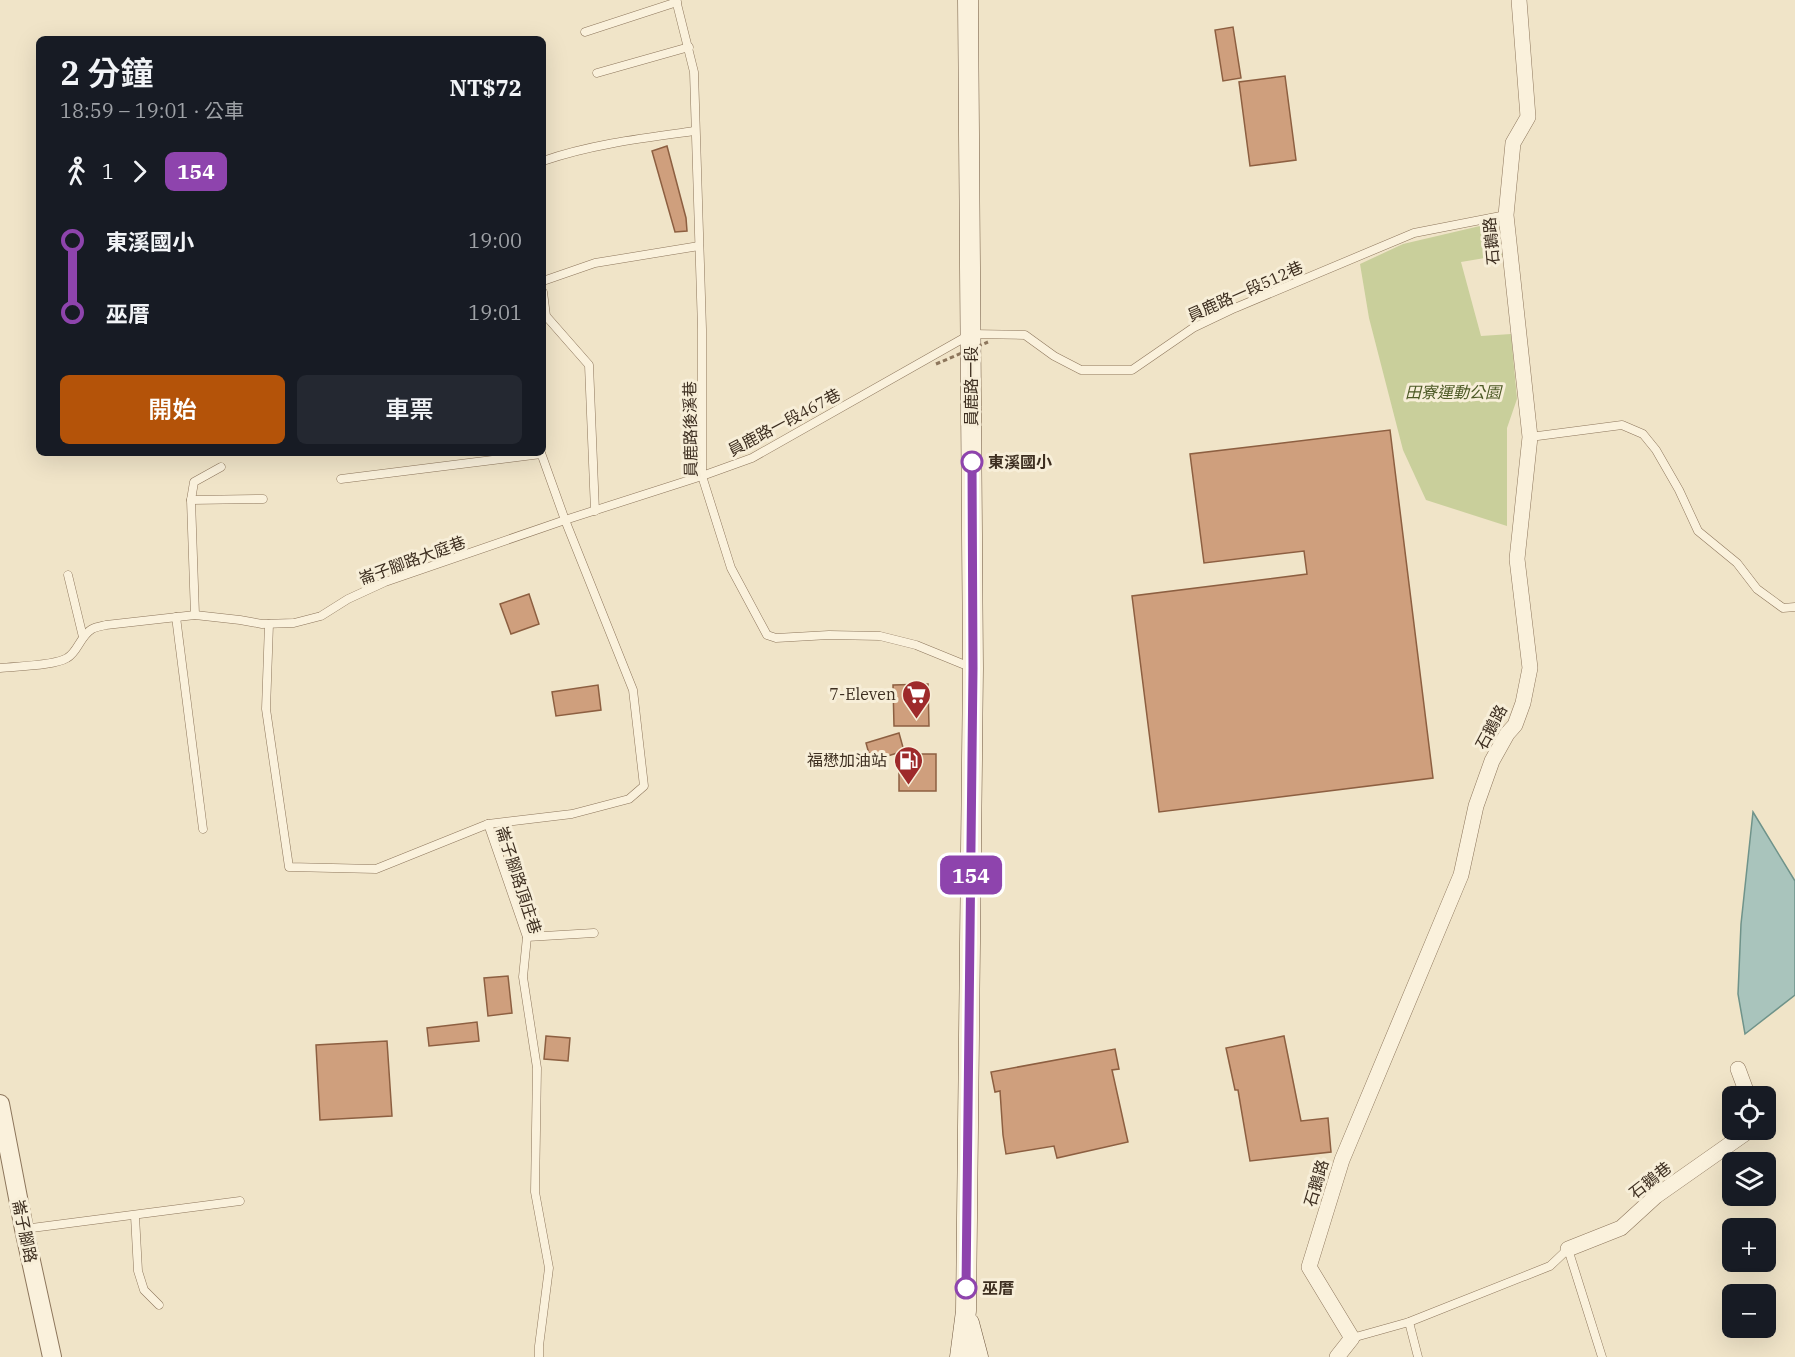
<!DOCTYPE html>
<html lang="zh-TW">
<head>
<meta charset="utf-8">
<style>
  :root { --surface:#171b24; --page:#242831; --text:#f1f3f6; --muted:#9ea1a6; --accent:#b45309 }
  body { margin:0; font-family:"IBM Plex Serif","Noto Sans TC",serif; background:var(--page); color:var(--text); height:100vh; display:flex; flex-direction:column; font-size:22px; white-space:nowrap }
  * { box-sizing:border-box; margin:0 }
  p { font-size:20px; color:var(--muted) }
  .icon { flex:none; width:33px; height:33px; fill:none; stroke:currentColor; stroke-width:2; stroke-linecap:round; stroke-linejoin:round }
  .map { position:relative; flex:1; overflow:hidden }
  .side { position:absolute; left:36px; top:36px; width:510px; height:420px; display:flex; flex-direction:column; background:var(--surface); border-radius:9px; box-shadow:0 6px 24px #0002 }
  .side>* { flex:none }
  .badge { padding:0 12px; border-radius:9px; font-size:21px; line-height:39px }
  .buttons { position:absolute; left:1722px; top:1086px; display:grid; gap:12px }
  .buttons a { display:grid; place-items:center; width:54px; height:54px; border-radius:9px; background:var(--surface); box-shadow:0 6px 24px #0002; font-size:30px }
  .map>.badge { position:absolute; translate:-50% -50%; box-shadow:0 0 0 3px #fff }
  .legs { display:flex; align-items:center; gap:9px; height:66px; padding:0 24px; font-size:20px }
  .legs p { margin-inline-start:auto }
  .head { display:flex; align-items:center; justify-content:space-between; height:102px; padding:0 24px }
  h1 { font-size:33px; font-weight:600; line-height:45px }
  .primary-button { display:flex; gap:12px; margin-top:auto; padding:12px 24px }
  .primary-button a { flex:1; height:69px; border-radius:9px; background:var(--accent); color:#fff; font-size:24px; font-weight:600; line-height:69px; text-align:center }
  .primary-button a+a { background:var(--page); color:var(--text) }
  ul { padding:0 24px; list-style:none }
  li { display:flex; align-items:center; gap:21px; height:72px; font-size:22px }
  li i { display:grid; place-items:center; width:9px; height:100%; margin:0 8px; background:currentColor }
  li i::after { content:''; width:15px; height:15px; margin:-8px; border:4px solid; border-radius:50%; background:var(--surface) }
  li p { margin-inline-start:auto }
  li:first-child i { background:linear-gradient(#0000 50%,currentColor 0) }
  li:last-child i { background:linear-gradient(currentColor 50%,#0000 0) }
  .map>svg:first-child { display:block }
</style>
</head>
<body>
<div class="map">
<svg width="1795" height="1357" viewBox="0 0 1795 1357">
  <rect width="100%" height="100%" fill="#f0e4c8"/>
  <polygon fill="#c9cf9b" points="1497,222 1503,255 1461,262 1481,336 1511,334 1517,399 1507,428 1507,526 1426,500 1403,450 1369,318 1360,264 1403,244"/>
  <polygon fill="#a9c4bc" stroke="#6f938a" stroke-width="1.5" points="1753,812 1795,881 1795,995 1745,1034 1738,994 1741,924"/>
  <g fill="#cf9f7d" stroke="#8d5f41" stroke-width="1.5">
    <polygon points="1233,27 1241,78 1223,81 1215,30"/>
    <polygon points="1285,76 1296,160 1250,166 1239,82"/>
    <polygon points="667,146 686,218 687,231 675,232 652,151"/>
    <polygon points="1390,430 1433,778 1159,812 1132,596 1307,574 1304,551 1204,563 1190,454"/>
    <polygon points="529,594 539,624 511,634 500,604"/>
    <polygon points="928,684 929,726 894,726 893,685"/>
    <polygon points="598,685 601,710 556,716 552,692"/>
    <polygon points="899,733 904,751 871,761 866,743"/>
    <rect x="899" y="754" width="37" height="37"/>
    <polygon points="508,976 512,1013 488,1016 484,978"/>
    <polygon points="477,1022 479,1041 429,1046 427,1028"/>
    <polygon points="546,1036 570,1038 568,1061 544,1059"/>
    <polygon points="1284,1036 1301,1121 1328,1118 1331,1152 1250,1161 1238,1090 1235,1090 1226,1048"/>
    <polygon points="387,1041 392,1116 320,1120 316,1045"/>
    <polygon points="1115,1049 1119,1069 1112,1070 1128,1142 1057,1158 1054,1146 1006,1154 1003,1135 1000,1091 995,1092 991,1072"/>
  </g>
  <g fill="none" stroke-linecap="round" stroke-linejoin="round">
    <defs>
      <g id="service">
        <polyline points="676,0 694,72 702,329 702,476 731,568 767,635 776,638 829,635 880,636 916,645 970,667"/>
        <polyline points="585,32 677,2"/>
        <polyline points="597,73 689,47"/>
        <path d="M543 161C592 144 644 138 695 131"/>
        <polyline points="543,281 595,263 699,246"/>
        <polyline points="543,292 546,316 589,365 595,511"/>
        <polyline points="1530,437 1622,425 1643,434 1656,450 1679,490 1698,531 1737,563 1757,589 1783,608 1795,607"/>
        <polyline points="341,479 541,454"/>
        <polyline points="191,500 263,499"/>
        <polyline points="68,575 83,637"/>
        <polyline points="195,615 191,500 194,482 221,467"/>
        <polyline points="176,617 203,829"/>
        <polyline points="269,624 266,709 289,867 376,869 488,824 527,937 523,977 537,1068 535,1192 549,1268 539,1346 539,1357"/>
        <path d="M0 668C16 666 54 666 67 658 78 652 80 636 92 629 96 627 102 626 106 625L195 615 240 620 262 624 294 623 321 616 348 599 385 582 565 520 702 476 752 458 971 334 1025 335 1054 356 1081 370H1132L1193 328 1235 308 1414 233 1506 215"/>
        <polyline points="488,824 572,814 629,799 644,786 633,690 565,520 541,453"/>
        <polyline points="527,937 594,933"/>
        <polyline points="135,1216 138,1271 144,1290 159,1305"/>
        <polyline points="24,1229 240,1201"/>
        <polyline points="1409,1322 1418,1357"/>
        <polyline points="1352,1338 1409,1322 1550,1266 1568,1249 1602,1357"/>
      </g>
      <g id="minor">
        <polyline points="1738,1069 1748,1096"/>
        <polyline points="1568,1249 1621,1228 1656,1196 1750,1130"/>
        <polyline points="1337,1357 1352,1338 1309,1267 1342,1160 1461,875 1476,806 1492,761 1507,734 1515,725 1523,703 1530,668 1517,559 1530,437 1506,215 1513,143 1528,117 1519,0"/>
      </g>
      <polyline id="tertiary" points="0,1104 24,1229 52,1357"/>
      <g id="secondary">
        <polyline points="969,1323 978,1357"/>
        <polyline points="960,1357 966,1311 973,668 968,0"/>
      </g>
    </defs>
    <use href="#service" stroke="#8d765c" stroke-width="9"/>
    <use href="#minor" stroke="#8d765c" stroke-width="16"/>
    <use href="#tertiary" stroke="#8d765c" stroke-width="20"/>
    <use href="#secondary" stroke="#6f573f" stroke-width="21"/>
    <use href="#service" stroke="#faf1dc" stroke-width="8"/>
    <use href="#minor" stroke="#faf1dc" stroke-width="15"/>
    <use href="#tertiary" stroke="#faf1dc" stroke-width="18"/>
    <use href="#secondary" stroke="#faf1dc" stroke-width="20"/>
    <polyline stroke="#8d765c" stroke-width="3" stroke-dasharray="4.5 3" stroke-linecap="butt" points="936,364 988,342"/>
  </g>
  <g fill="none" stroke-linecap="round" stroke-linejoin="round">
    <defs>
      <polyline id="line-1" points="966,1288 973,668 972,462"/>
    </defs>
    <use href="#line-1" stroke="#fff" stroke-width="14"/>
    <use href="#line-1" stroke="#8e44ad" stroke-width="9"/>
  </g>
  <defs>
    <symbol id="supermarket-pin" viewBox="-11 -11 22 30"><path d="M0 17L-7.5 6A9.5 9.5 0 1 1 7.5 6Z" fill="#9e2a2b" stroke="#f7eed8"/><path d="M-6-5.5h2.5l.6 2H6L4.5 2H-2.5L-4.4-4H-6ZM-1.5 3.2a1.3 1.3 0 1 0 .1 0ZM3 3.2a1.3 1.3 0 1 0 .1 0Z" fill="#fff"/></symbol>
    <symbol id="fuel-pin" viewBox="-11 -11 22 30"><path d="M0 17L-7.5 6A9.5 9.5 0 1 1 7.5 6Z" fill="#9e2a2b" stroke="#f7eed8"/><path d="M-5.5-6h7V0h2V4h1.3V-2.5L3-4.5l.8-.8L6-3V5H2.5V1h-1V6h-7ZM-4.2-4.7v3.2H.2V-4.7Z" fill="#fff"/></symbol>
  </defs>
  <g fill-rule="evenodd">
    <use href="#supermarket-pin" x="900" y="678" width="33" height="45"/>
    <use href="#fuel-pin" x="892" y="744" width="33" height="45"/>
  </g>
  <g fill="#fff" stroke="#8e44ad" stroke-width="3">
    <circle cx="972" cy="462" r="10"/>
    <circle cx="966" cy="1288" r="10"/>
  </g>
  <g text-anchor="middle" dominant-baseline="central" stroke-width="6" stroke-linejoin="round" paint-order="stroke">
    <g font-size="16" fill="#3d2e20" stroke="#f7eed8">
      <text transform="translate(1491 241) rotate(-95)">石鵝路</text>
      <text transform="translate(1245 291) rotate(-24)">員鹿路一段512巷</text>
      <text transform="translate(971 386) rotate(-90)">員鹿路一段</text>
      <text transform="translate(784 422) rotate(-28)">員鹿路一段467巷</text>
      <text transform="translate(690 429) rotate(-91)">員鹿路後溪巷</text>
      <text transform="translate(412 560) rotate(-20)">崙子腳路大庭巷</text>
      <text transform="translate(1491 727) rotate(-62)">石鵝路</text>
      <text transform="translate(519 880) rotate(72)">崙子腳路頂庄巷</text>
      <text transform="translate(1650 1180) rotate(-38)">石鵝巷</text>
      <text transform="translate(1316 1183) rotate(-73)">石鵝路</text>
      <text transform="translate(25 1231) rotate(78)">崙子腳路</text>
    </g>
    <g font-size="16" font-style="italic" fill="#4d5a26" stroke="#f7eed8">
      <text x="1453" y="392">田寮運動公園</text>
    </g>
    <g font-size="16" font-weight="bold" fill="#3d2e20" stroke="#f7eed8" text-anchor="start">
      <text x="988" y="462">東溪國小</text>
      <text x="982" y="1288">巫厝</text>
    </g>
    <g font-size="16" fill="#3d2e20" stroke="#f7eed8" text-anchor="end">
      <text x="896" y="694">7-Eleven</text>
      <text x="887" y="760">福懋加油站</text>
    </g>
  </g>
</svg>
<div class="buttons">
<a><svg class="icon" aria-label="locate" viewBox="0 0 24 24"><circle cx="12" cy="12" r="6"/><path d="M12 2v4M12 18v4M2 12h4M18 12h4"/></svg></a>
<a><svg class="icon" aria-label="layers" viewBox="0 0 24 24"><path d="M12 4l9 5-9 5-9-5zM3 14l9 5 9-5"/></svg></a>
<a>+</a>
<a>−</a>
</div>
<b class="badge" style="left:971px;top:875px;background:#8e44ad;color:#fff">154</b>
<section class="side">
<div class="head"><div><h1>2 分鐘</h1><p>18:59 – 19:01 · 公車</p></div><b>NT$72</b></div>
<div class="legs"><svg class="icon" aria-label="walk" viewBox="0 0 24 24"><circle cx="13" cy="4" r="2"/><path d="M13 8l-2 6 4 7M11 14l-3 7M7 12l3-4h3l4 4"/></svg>1<svg class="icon" aria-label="forward" viewBox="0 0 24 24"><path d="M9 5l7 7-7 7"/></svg><b class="badge" style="background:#8e44ad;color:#fff">154</b></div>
<ul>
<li><i style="color:#8e44ad"></i><b>東溪國小</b><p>19:00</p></li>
<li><i style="color:#8e44ad"></i><b>巫厝</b><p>19:01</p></li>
</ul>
<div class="primary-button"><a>開始</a><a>車票</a></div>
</section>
</div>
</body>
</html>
